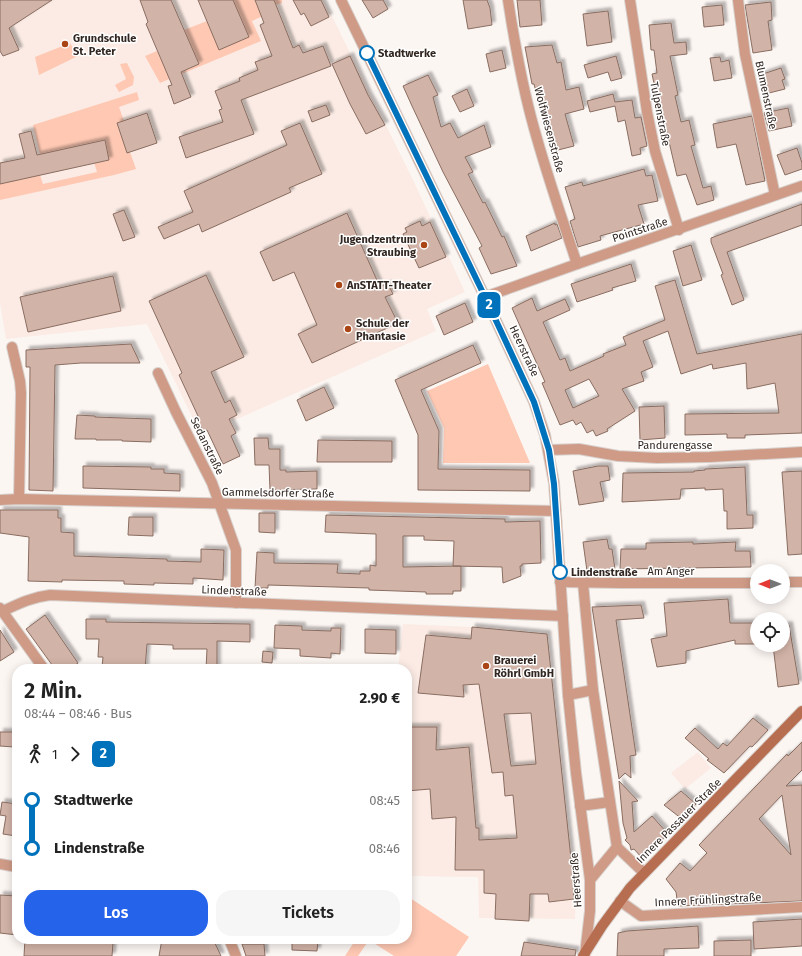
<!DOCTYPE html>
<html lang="de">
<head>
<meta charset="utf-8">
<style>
  :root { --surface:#fff; --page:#f6f6f6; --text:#222; --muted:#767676; --accent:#2563eb }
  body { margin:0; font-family:"Fira Sans",sans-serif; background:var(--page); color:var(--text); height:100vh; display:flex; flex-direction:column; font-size:15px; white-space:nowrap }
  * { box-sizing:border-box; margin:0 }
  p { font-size:13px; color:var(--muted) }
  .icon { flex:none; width:22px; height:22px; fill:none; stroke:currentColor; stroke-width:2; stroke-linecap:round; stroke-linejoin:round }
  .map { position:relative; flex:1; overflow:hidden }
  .side { position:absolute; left:12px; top:664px; width:400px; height:280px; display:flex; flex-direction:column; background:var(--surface); border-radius:16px; box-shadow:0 2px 10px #0003 }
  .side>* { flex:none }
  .badge { padding:0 8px; border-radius:6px; font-size:14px; line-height:26px }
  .needle { width:26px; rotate:270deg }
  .controls { position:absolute; left:750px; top:564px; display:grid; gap:8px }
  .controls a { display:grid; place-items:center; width:40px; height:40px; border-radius:50%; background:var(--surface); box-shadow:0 2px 10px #0003; font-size:20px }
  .map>.badge { position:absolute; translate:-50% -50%; box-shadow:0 0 0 2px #fff }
  .legs { display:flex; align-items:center; gap:6px; height:44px; padding:0 12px; font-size:13px }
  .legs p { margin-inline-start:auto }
  .headline { display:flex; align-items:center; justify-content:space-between; height:68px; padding:0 12px }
  h1 { font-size:22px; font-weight:600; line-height:30px }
  .cta { display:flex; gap:8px; margin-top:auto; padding:8px 12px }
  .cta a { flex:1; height:46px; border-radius:16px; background:var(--accent); color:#fff; font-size:16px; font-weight:600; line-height:46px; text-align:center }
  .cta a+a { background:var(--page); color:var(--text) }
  ul { padding:0 12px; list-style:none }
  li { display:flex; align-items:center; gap:14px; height:48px; font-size:15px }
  li i { display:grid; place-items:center; width:6px; height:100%; margin:0 5px; background:currentColor }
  li i::after { content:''; width:10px; height:10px; margin:-5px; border:3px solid; border-radius:50%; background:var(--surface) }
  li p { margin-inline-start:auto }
  li:first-child i { background:linear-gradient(#0000 50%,currentColor 0) }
  li:last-child i { background:linear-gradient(currentColor 50%,#0000 0) }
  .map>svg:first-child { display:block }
</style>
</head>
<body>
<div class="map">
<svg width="802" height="956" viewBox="0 0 802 956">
  <defs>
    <filter id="shadow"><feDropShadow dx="3.5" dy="-3.5" stdDeviation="1" flood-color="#0004"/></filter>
  </defs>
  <rect width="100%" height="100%" fill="#fcf6f3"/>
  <g fill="#fbebe4">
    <polygon points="0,0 324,0 414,182 465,292 427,309 436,331 201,435 147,324 6,339 0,303"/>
    <polygon points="403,624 472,627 547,634 576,892 575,919 479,918 478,877 407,876 407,669 398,669"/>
    <polygon points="698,752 711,768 685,789 671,773"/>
  </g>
  <g fill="#fec8b3">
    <polygon points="233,0 255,0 258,7 273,0 282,0 282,3 275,5 276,10 252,21 261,41 160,83 145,56 157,51 169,77 199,64 184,30 207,21"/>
    <polygon points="70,43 78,56 39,75 35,57"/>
    <polygon points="127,63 134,77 133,85 119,92 115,85 126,79 120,64"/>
    <polygon points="137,92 139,100 119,107 124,121 117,123 127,153 130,152 136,169 114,175 0,200 0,182 40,175 43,184 97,172 94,162 40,155 33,125"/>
    <polygon points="488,364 530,463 443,463 444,428 427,391"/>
    <polygon points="407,896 469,937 456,956 394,956 369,940 358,956 345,956 356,939 407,939"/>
  </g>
  <g fill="#d2b3a7" stroke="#896d61" fill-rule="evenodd" filter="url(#shadow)">
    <polygon points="0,0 52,0 9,28 19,50 3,56 0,51"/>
    <polygon points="140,0 171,0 199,64 181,72 191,97 174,104 168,86 172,85 146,24 148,22"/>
    <polygon points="198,0 233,0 249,37 219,50"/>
    <polygon points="255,0 274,0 293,48 299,45 303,53 323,46 331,66 241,100 254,134 186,158 179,137 223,122 219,110 222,109 215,91 240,81 239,78 258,70 255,62 272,56 260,25 264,23"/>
    <polygon points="293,0 321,0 329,17 311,26 304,13 301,15"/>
    <polygon points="362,0 383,0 388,9 373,18"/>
    <polygon points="463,0 487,0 490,8 492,25 468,29"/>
    <polygon points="517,0 540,0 542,25 520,27"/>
    <polygon points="771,2 772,20 768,21 772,50 753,53 745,5"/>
    <polygon points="722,5 724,25 704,27 702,7"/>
    <polygon points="608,11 612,42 587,46 583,14"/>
    <polygon points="671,23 674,43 686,42 687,54 670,56 678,95 675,96 681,122 689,120 695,145 691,146 703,188 711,186 714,200 697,205 686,174 677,176 663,116 661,117 652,74 657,73 654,50 651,50 649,25"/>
    <polygon points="552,45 557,63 561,62 566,90 579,87 584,109 565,114 574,146 554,151 545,119 543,119 534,84 532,84 525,47"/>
    <polygon points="502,50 506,68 490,72 486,54"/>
    <polygon points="350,56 368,95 385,125 366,134 350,104 332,64"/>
    <polygon points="616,56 622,78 611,81 608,72 588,78 584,65"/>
    <polygon points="720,57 721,62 729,60 732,78 714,81 710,58"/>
    <polygon points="781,68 785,79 782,80 785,89 765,94 760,75"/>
    <polygon points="428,75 438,95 433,97 441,127 450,123 458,138 484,125 491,147 465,157 473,172 468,174 483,203 485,202 502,237 504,236 517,266 491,274 479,248 482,246 443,172 412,106 403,86"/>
    <polygon points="467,89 474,106 460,112 452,96"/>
    <polygon points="613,94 615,102 632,100 635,118 641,117 647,146 640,148 641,154 632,156 625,120 618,122 615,106 590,112 587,101"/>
    <polygon points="326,105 330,115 312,122 308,111"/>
    <polygon points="788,108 792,126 769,131 764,113"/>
    <polygon points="147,113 157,143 127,153 117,123"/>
    <polygon points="752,116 765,181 746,185 736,144 717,148 713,124"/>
    <polygon points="300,123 322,174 289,188 291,192 202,232 199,224 164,239 158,227 193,212 184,191 287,145 281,131"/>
    <polygon points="31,131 37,155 105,140 109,160 0,184 0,163 25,158 19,134"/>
    <polygon points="797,148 802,163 802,169 785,175 777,155"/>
    <polygon points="644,169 646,176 652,175 658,201 638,205 644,224 600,236 601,240 578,247 570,221 575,219 565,187 582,182 583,186"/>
    <polygon points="802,204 802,225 727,252 744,300 732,305 721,275 723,274 711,242 711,238"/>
    <polygon points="124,210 135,237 123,241 113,214"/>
    <polygon points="347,213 380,287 388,284 393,294 385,297 398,323 312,363 298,334 317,325 294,272 273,281 260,252"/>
    <polygon points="420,221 422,226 430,222 446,257 419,268 403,234 407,232 405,228"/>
    <polygon points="555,223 555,225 557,224 562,238 531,251 526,236"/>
    <polygon points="691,245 702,280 683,286 673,251"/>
    <polygon points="631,264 636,281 612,288 613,290 577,302 571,284"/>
    <polygon points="206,275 244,357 211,372 225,403 230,400 237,415 229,419 236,433 231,436 240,456 223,464 207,430 203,432 196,417 198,416 179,375 182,373 149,301"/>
    <polygon points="113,276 121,311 28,332 20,297"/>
    <path d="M675 280 697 354 802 334V433L745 435V438H727V434L685 435V414L779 413 775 383 747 389 746 363 713 369 712 364 681 374 668 331 643 341 653 367 641 372 644 381 622 389 635 411 607 429 608 431 596 436 593 430 587 433 581 422 576 425 573 420 560 425 542 383 545 382 512 308 532 298 537 311 565 299 570 310 543 322 560 360 565 358 570 371 604 356 603 354 626 345 623 337 665 320 655 286ZM589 379 599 396 573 408 565 390Z"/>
    <polygon points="465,303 473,322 444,335 436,316"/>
    <polygon points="131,344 140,363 81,363 55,365 53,491 29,490 30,367 26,367 26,350"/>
    <polygon points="473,345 481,363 421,390 439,431 438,469 530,470 530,491 418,490 418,435 395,380"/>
    <polygon points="324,387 334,408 306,421 297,400"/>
    <polygon points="664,406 665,438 640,440 639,407"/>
    <polygon points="77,415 95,416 95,417 151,419 151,442 122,441 122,440 96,440 96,439 75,439"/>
    <polygon points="254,438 268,438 269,449 280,449 280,470 286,470 286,472 317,471 317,489 270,490 269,465 255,465"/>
    <polygon points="318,440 392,441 392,462 317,462"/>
    <polygon points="83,466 151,467 151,469 164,469 164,473 180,474 180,491 83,488"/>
    <polygon points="598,466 608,466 610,480 600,482 604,501 579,505 573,471"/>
    <polygon points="745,467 747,515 753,515 753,528 727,529 727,511 724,511 723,489 705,490 705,488 681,489 680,499 622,502 623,473 694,472 694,471 705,470 705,469"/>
    <polygon points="802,471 802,554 788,555 782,472"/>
    <polygon points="0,510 58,510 58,518 61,518 61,532 74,533 74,556 167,559 167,561 201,562 201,549 224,550 223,580 193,578 193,584 154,583 154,585 124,584 124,581 62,580 62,582 28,581 29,537 0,533"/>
    <polygon points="259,513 275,513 275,533 259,532"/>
    <polygon points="326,515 505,519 505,522 540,521 541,563 522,564 522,566 520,566 521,576 503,583 502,567 453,566 454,541 424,540 424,536 403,536 403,567 461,566 461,591 453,591 453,594 426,594 426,592 369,590 369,588 268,585 268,588 255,588 257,552 274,553 274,563 338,564 337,573 360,574 360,571 370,571 370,565 376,566 376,534 325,532"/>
    <polygon points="129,517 153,517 153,536 128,535"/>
    <polygon points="607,539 609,549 612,549 615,569 587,571 583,542"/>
    <polygon points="693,542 693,544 736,542 735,551 750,551 751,567 620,569 621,549 646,549 646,543"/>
    <polygon points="728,599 730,623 757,623 757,644 735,644 735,640 686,651 686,663 657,667 651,639 667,636 664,603"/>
    <polygon points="641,605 644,618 616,620 636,755 630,756 631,778 625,773 619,779 592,607"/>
    <polygon points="45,615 78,663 70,669 55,669 26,629"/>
    <polygon points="86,619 106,619 106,622 250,624 250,642 217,641 217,669 206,669 207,649 173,649 173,645 147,644 145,669 117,669 117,668 102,667 103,657 98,657 99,639 86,639"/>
    <polygon points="275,625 302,626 302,630 331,631 331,628 341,628 340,654 331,653 331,658 300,656 300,649 274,648"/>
    <polygon points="789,625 799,684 778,687 773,645 783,645 783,626"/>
    <path d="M472 627 547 634 572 868 574 899 549 902 548 894H530L529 921 495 919 496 894 484 893V870H455L456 817 432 819 430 789 407 791V727H437L436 750 469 747 476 828H479V840L517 838 513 795 505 796 503 772 492 773 479 684 463 685 464 697 418 693 426 635 471 639ZM531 713 536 764 511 766 504 714Z"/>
    <polygon points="365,629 396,630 396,654 365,653"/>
    <polygon points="0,630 14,652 0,661"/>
    <polygon points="263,651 273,652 272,663 262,662"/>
    <polygon points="753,718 768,730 752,747 750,746 724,773 707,760 709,759 685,738 695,728 718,749 723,743 727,746"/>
    <polygon points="0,732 14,732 14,747 0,746"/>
    <path d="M802 742V770L786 786 802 785V901L678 906 676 892 666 879 680 863 690 871 707 853 699 845 787 754 788 756ZM782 795 791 855 759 819Z"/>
    <polygon points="619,781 638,801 632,802 634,832 652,816 668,834 642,858 634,849 631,850 630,845 625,840 627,838 623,823"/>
    <polygon points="681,791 696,804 682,819 664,805"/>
    <polygon points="2,802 17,804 16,836 3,834 6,816 0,815"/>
    <polygon points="0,895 17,896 17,935 0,933"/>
    <polygon points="802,919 802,946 754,949 753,922"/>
    <polygon points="698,926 699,948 664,949 664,956 617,956 618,933 627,931"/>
    <polygon points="25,939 83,939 83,940 113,943 112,956 24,956"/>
    <polygon points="162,939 213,939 221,956 159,956"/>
    <polygon points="292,940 318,940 317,951 292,950"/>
    <polygon points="751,940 751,956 714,956 714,941"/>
    <polygon points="524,942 576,950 575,956 521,956"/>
    <polygon points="242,944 264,944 265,956 246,956"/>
  </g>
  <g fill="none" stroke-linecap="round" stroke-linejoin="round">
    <defs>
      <g id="minor">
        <path d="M508 0C514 39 521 79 531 117 544 167 561 215 577 264"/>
        <polyline points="630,0 647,112 655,151 679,230"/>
        <polyline points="738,0 745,54 775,195"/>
        <polyline points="485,297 577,264 802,186"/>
        <polyline points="12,347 20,381 21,393 19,499"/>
        <polyline points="158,373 176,412 212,483 236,550 236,603"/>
        <polyline points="549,450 579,449 618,456 657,458 710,457 802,452"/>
        <polyline points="0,500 19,499 556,511"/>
        <polyline points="560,582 621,583 757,583"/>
        <polyline points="783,582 802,582"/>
        <polyline points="583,583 593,690 617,847 644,873"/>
        <polyline points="0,608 44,669"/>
        <path d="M3 611C18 604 32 597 50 595L563 616"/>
        <polyline points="568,695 593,690"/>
        <polyline points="580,806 610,802"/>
        <polyline points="0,864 17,867"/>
        <polyline points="590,880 617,847"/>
        <polyline points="620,901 641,916 802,907"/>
        <polyline points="229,939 236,956"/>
      </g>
      <polyline id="tertiary" points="341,0 485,297 534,402 545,435 554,483 568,695 576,773 590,880 590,911 585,954"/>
      <polyline id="secondary" points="583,956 602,926 630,888 802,711"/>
    </defs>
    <use href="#minor" stroke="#d8d1cd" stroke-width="12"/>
    <use href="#tertiary" stroke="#d8d1cd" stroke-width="12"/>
    <use href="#secondary" stroke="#d8d1cd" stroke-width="12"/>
    <use href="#minor" stroke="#cf9b87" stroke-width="10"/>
    <use href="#tertiary" stroke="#cf9b87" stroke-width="10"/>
    <use href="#secondary" stroke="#b76d4f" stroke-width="10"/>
  </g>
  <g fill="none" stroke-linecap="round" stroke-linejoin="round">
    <defs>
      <polyline id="line-1" points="367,53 485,297 534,402 549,450 554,484 560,572"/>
    </defs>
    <use href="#line-1" stroke="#fff" stroke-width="9"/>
    <use href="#line-1" stroke="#0072bc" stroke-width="6"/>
  </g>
  <g fill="#aa4515" stroke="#fff" stroke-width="1.5">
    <circle cx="65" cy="44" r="4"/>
    <circle cx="424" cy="245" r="4"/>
    <circle cx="339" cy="285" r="4"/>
    <circle cx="348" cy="329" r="4"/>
    <circle cx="486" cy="666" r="4"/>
  </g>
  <g fill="#fff" stroke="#0072bc" stroke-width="2">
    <circle cx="367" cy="53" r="7"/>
    <circle cx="560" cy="572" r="7"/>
  </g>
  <g text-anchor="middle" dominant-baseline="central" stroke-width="3" stroke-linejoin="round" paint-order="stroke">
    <g font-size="11" font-weight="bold" fill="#322621" stroke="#fff" text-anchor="start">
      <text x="73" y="38">Grundschule<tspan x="73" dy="13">St. Peter</tspan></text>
      <text x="416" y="239" text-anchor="end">Jugendzentrum<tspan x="416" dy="13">Straubing</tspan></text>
      <text x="347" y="285">AnSTATT-Theater</text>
      <text x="356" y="323">Schule der<tspan x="356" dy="13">Phantasie</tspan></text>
      <text x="494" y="660">Brauerei<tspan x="494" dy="13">Röhrl GmbH</tspan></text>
    </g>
    <g font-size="11" font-weight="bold" fill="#322621" stroke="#fff" text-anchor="start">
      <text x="378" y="53">Stadtwerke</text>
      <text x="571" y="572">Lindenstraße</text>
    </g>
    <g font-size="11" fill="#322621" stroke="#fff">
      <text transform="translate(766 95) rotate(78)">Blumenstraße</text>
      <text transform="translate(660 114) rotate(79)">Tulpenstraße</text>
      <text transform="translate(549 130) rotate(75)">Wolfwiesenstraße</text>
      <text transform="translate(640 230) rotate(-18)">Pointstraße</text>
      <text transform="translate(524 351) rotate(65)">Heerstraße</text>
      <text x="675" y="445">Pandurengasse</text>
      <text transform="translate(207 446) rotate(64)">Sedanstraße</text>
      <text transform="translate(278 493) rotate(1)">Gammelsdorfer Straße</text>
      <text x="671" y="571">Am Anger</text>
      <text transform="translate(234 591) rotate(2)">Lindenstraße</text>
      <text transform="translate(679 821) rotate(-45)">Innere Passauer Straße</text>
      <text transform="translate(576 880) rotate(-94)">Heerstraße</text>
      <text transform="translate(708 900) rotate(-3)">Innere Frühlingstraße</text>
    </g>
  </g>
</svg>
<div class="controls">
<a><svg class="needle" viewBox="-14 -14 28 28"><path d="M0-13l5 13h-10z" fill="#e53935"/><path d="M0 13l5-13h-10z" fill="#767676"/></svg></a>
<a><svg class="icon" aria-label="locate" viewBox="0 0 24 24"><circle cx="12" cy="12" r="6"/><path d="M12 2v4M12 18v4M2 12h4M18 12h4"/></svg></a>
</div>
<b class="badge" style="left:489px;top:305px;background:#0072bc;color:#fff">2</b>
<section class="side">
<div class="headline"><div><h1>2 Min.</h1><p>08:44 – 08:46 · Bus</p></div><b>2.90 €</b></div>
<div class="legs"><svg class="icon" aria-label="walk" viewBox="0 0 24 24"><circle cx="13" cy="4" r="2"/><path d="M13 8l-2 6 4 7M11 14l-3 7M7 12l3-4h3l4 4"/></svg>1<svg class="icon" aria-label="forward" viewBox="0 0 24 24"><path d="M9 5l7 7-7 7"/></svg><b class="badge" style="background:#0072bc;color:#fff">2</b></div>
<ul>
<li><i style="color:#0072bc"></i><b>Stadtwerke</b><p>08:45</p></li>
<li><i style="color:#0072bc"></i><b>Lindenstraße</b><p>08:46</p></li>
</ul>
<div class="cta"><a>Los</a><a>Tickets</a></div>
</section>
</div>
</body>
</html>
